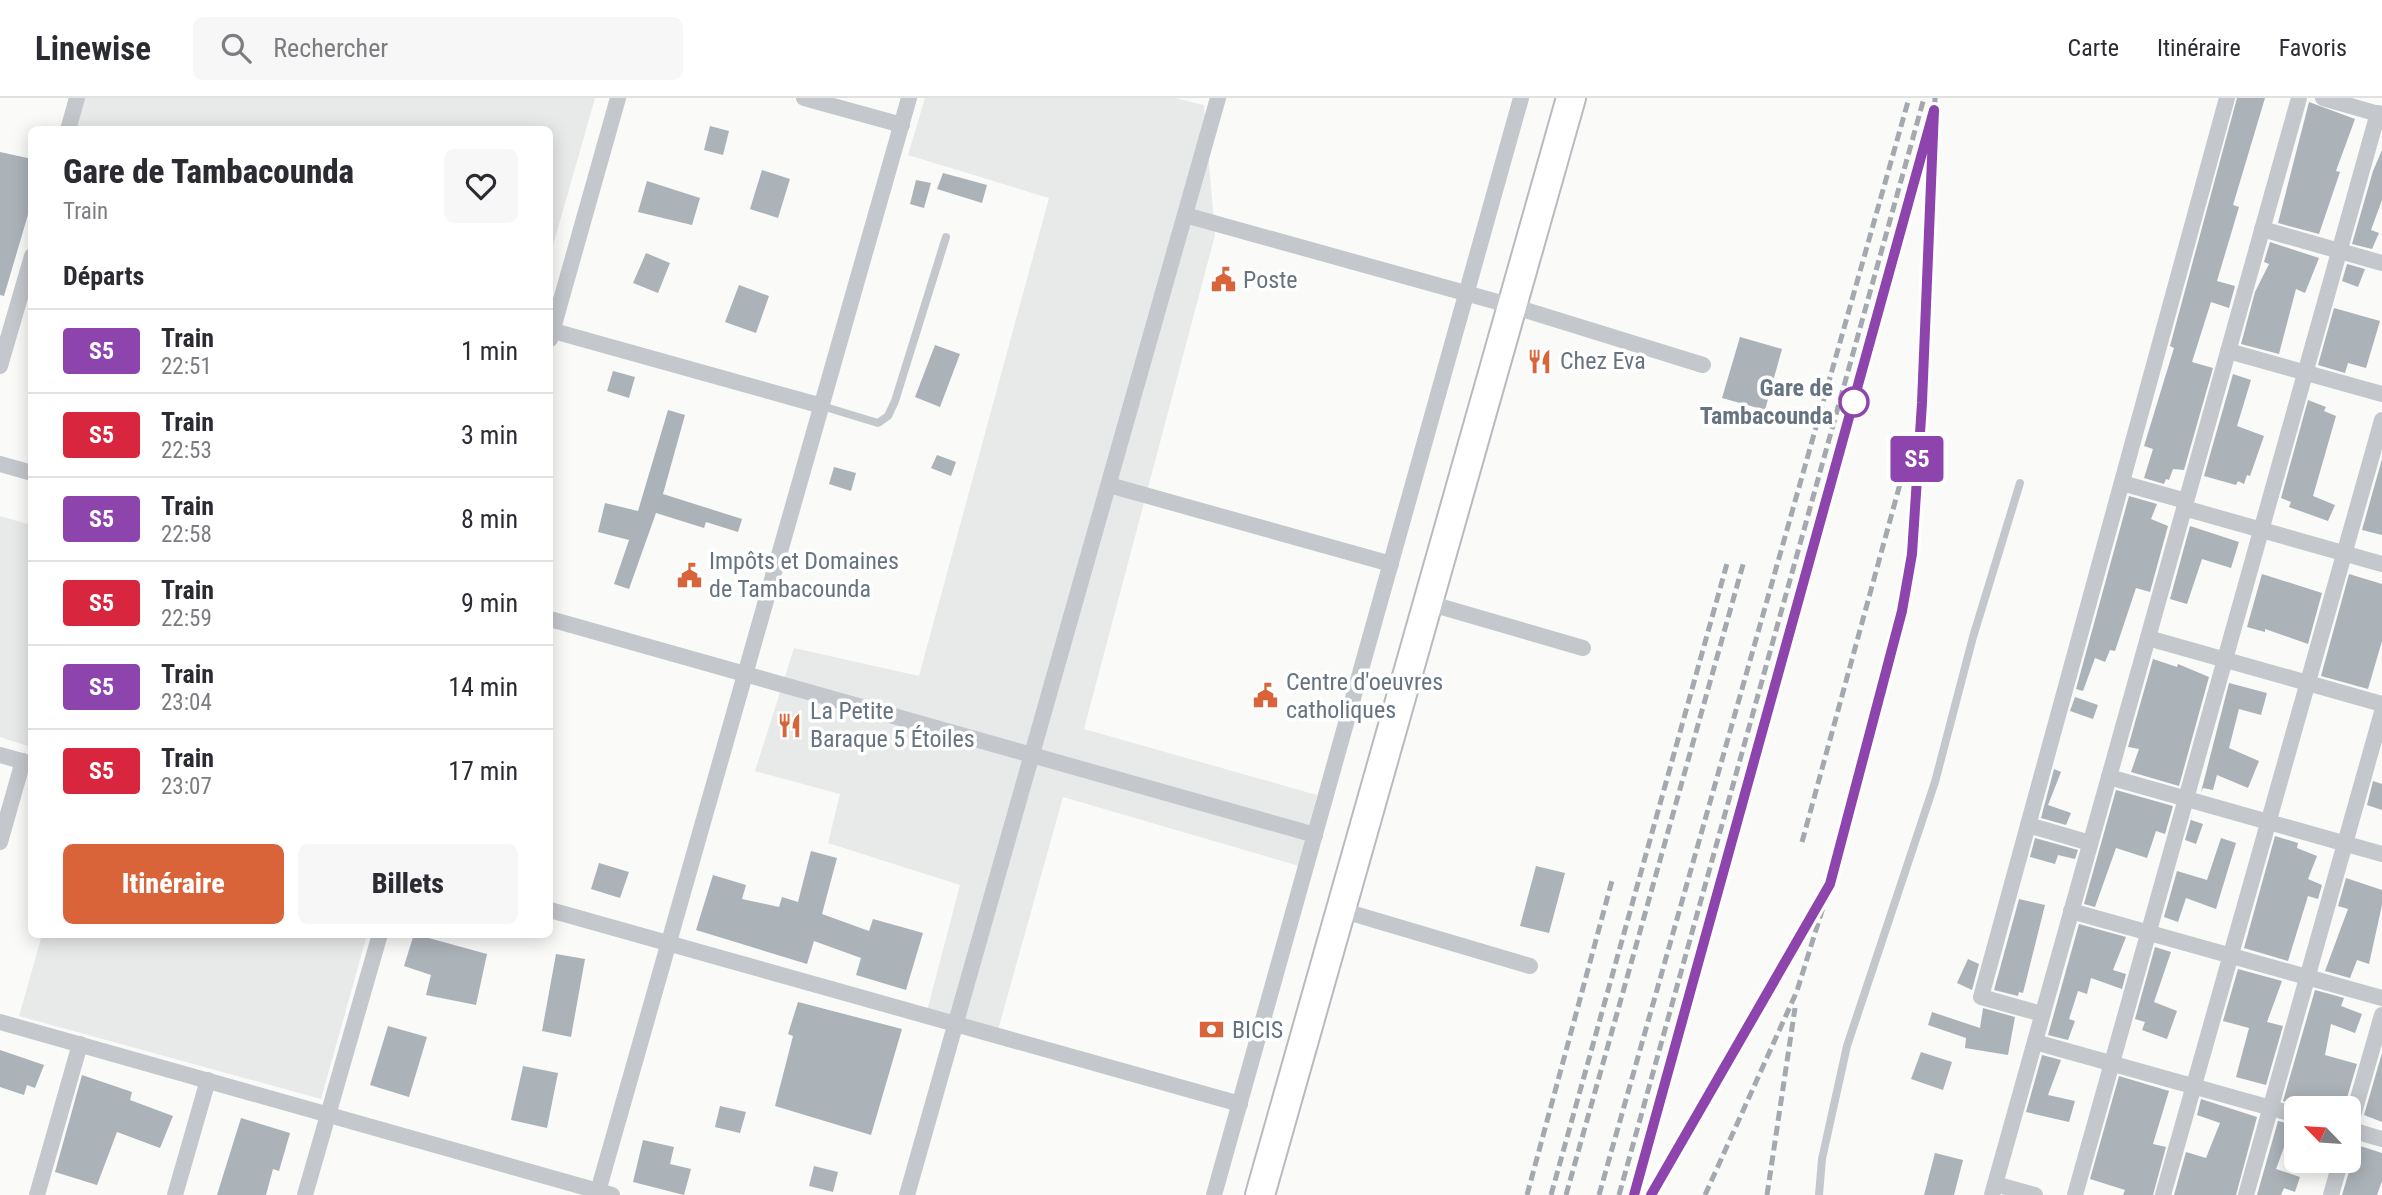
<!DOCTYPE html>
<html lang="fr">
<head>
<meta charset="utf-8">
<style>
  :root { --surface:#fff; --page:#f7f7f7; --text:#2b2b33; --muted:#7c7c81; --line:#e1e1e2; --accent:#d96439 }
  body { margin:0; font-family:"Roboto Condensed",sans-serif; background:var(--page); color:var(--text); height:100vh; display:flex; flex-direction:column; font-size:26px; white-space:nowrap }
  * { box-sizing:border-box; margin:0 }
  p { font-size:23px; color:var(--muted) }
  .icon { flex:none; width:38px; height:38px; fill:none; stroke:currentColor; stroke-width:2; stroke-linecap:round; stroke-linejoin:round }
  .map { position:relative; flex:1; overflow:hidden }
  .sheet { position:absolute; left:28px; top:28px; width:525px; height:812px; display:flex; flex-direction:column; background:var(--surface); border-radius:10px; box-shadow:0 4px 18px #0003 }
  .sheet>* { flex:none }
  .badge { padding:0 14px; border-radius:5px; font-size:24px; line-height:46px }
  .needle { width:46px; rotate:295deg }
  .tools { position:absolute; left:2284px; top:998px; display:grid; gap:14px }
  .tools a { display:grid; place-items:center; width:77px; height:77px; border-radius:10px; background:var(--surface); box-shadow:0 4px 18px #0003; font-size:35px }
  .map>.badge { position:absolute; translate:-50% -50%; box-shadow:0 0 0 4px #fff }
  h2 { padding:0 35px; font-size:26px; line-height:63px }
  .round { display:grid; place-items:center; flex:none; width:74px; height:74px; border-radius:10px; background:var(--page) }
  .overview { display:flex; align-items:center; justify-content:space-between; height:119px; padding:0 35px }
  h1 { font-size:33px; font-weight:800; line-height:52px }
  .primary-button { display:flex; gap:14px; margin-top:auto; padding:14px 35px }
  .primary-button a { flex:1; height:80px; border-radius:10px; background:var(--accent); color:#fff; font-size:28px; font-weight:800; line-height:80px; text-align:center }
  .primary-button a+a { background:var(--page); color:var(--text) }
  ul { padding:0; list-style:none }
  li { display:flex; align-items:center; gap:21px; height:84px; padding:0 35px; border-top:2px solid var(--line) }
  li div { flex:1 }
  li b { display:block; font-size:26px }
  li em { font-style:normal }
  li .badge { min-width:77px; font-weight:700; text-align:center }
  header { display:flex; align-items:center; gap:42px; box-sizing:border-box; height:98px; padding:0 35px; background:var(--surface); border-bottom:2px solid var(--line) }
  header strong { font-size:33px }
  nav { display:flex; gap:38px; margin-inline-start:auto; font-size:24px }
  .search { width:490px; height:63px; background:var(--page); display:flex; align-items:center; gap:18px; box-sizing:border-box; padding:0 24px; border-radius:10px; color:var(--muted); font-size:26px }
  .map>svg:first-child { display:block }
</style>
</head>
<body>
<header>
<strong>Linewise</strong>
<div class="search"><svg class="icon" aria-label="search" viewBox="0 0 24 24"><circle cx="10" cy="10" r="6"/><path d="M15 15l6 6"/></svg>Rechercher</div>
<nav><a>Carte</a><a>Itinéraire</a><a>Favoris</a></nav>
</header>
<div class="map">
<svg width="2382" height="1097" viewBox="0 0 2382 1097">
  <rect width="100%" height="100%" fill="#fafaf8"/>
  <g fill="#e8e9e9">
    <polygon points="85,0 595,0 550,158 550,32 76,32"/>
    <polygon points="925,0 1175,0 1204,7 1215,137 1084,631 1317,697 1299,768 1063,699 998,932 927,913 960,787 828,745 840,696 755,673 794,550 919,578 1049,100 908,57"/>
    <polygon points="0,418 31,427 31,649 0,639"/>
    <polygon points="42,837 42,836 367,837 321,1001 19,918"/>
  </g>
  <g fill="#abb2b8">
    <polygon points="2237,0 2265,0 2233,107 2239,109 2217,183 2235,188 2229,210 2211,204 2192,264 2213,270 2184,372 2173,371 2169,382 2166,381 2164,386 2144,380 2153,351 2144,348 2174,250 2170,248"/>
    <polygon points="2309,4 2355,21 2336,73 2340,74 2319,136 2278,125"/>
    <polygon points="710,28 729,33 723,57 704,52"/>
    <polygon points="2382,52 2382,102 2371,132 2379,135 2372,151 2352,146 2373,73"/>
    <polygon points="0,54 32,61 32,103 4,198 0,197"/>
    <polygon points="762,72 790,81 778,120 750,111"/>
    <polygon points="943,75 987,87 982,105 937,91"/>
    <polygon points="916,82 931,85 924,110 910,106"/>
    <polygon points="647,83 700,100 692,127 638,114"/>
    <polygon points="2270,144 2319,160 2305,195 2296,191 2279,256 2241,246 2255,194 2269,166 2264,164"/>
    <polygon points="646,155 670,165 658,195 633,185"/>
    <polygon points="2347,166 2365,171 2358,189 2342,183"/>
    <polygon points="739,187 769,198 756,235 725,224"/>
    <polygon points="2334,210 2380,223 2366,270 2348,265 2345,275 2318,267"/>
    <polygon points="1740,239 1782,251 1765,312 1722,300"/>
    <polygon points="935,247 960,256 940,309 915,299"/>
    <polygon points="613,273 635,279 629,300 607,293"/>
    <polygon points="2233,276 2251,282 2237,328 2264,338 2250,378 2247,377 2244,386 2238,383 2236,387 2204,378"/>
    <polygon points="2308,302 2326,309 2324,313 2336,318 2313,398 2335,407 2328,423 2289,409 2291,404 2281,400"/>
    <polygon points="668,312 685,317 663,396 742,421 738,434 706,424 704,430 656,415 629,491 614,486 629,442 598,434 605,405 638,413"/>
    <polygon points="937,357 956,364 951,378 931,370"/>
    <polygon points="2382,361 2382,437 2362,432"/>
    <polygon points="834,369 856,375 851,393 829,386"/>
    <polygon points="2129,398 2157,406 2151,421 2168,428 2150,494 2136,490 2115,553 2110,552 2105,564 2095,560 2083,593 2076,591"/>
    <polygon points="2190,428 2239,444 2231,470 2202,461 2187,506 2170,501"/>
    <polygon points="2262,476 2322,495 2308,546 2265,531 2265,534 2247,529"/>
    <polygon points="2349,476 2382,486 2382,543 2368,591 2321,578"/>
    <polygon points="2153,561 2177,569 2178,566 2209,579 2179,688 2131,674 2139,651 2128,649"/>
    <polygon points="2229,585 2267,595 2261,617 2239,611 2229,650 2259,663 2248,690 2217,677 2213,692 2203,690 2201,694"/>
    <polygon points="2075,599 2098,607 2093,621 2070,613"/>
    <polygon points="2054,671 2061,674 2048,707 2071,715 2066,727 2041,720"/>
    <polygon points="2373,683 2382,686 2382,712 2367,707"/>
    <polygon points="2116,692 2173,708 2165,736 2156,733 2147,760 2116,750 2095,809 2084,806"/>
    <polygon points="2193,714 2191,722 2203,726 2196,746 2185,742"/>
    <polygon points="2275,738 2298,745 2297,750 2317,758 2308,781 2322,787 2318,801 2308,798 2288,863 2244,850"/>
    <polygon points="2035,740 2078,752 2075,761 2058,757 2055,766 2030,759"/>
    <polygon points="2221,740 2236,745 2216,811 2186,800 2178,824 2164,819 2177,773 2207,782"/>
    <polygon points="811,753 837,760 822,816 869,833 873,821 923,835 906,892 856,877 861,860 814,843 807,866 696,832 713,777 746,787 742,801 779,809 782,799 798,804"/>
    <polygon points="599,765 629,774 620,800 591,791"/>
    <polygon points="1536,768 1565,775 1549,835 1520,828"/>
    <polygon points="2346,780 2382,792 2382,807 2369,866 2357,862 2350,880 2325,873 2348,811 2338,808"/>
    <polygon points="2019,801 2045,807 2023,895 2019,894 2018,898 1994,892"/>
    <polygon points="2079,826 2126,839 2113,872 2126,876 2122,891 2091,880 2087,896 2078,893 2069,921 2075,923 2068,942 2048,937"/>
    <polygon points="414,836 487,856 476,907 426,897 431,877 404,868"/>
    <polygon points="2155,849 2171,854 2154,904 2177,913 2167,941 2142,932 2145,924 2135,921"/>
    <polygon points="556,856 585,861 571,939 542,933"/>
    <polygon points="1968,861 1979,866 1972,892 1957,885"/>
    <polygon points="2238,871 2282,883 2267,924 2283,928 2266,987 2236,979 2249,930 2223,923"/>
    <polygon points="2315,892 2344,900 2341,908 2362,916 2355,935 2331,926 2325,957 2357,966 2344,1010 2296,1000 2296,1006 2283,1003"/>
    <polygon points="798,904 902,931 871,1037 775,1008 793,938 788,936"/>
    <polygon points="1983,910 2015,919 2008,957 1965,950 1966,940 1928,927 1932,914 1980,930"/>
    <polygon points="388,928 427,939 409,999 370,987"/>
    <polygon points="0,952 44,967 35,990 27,987 24,997 0,989"/>
    <polygon points="1921,954 1952,964 1943,992 1911,981"/>
    <polygon points="2382,955 2382,1024 2364,1017"/>
    <polygon points="2042,957 2061,962 2048,997 2075,1003 2069,1024 2026,1014"/>
    <polygon points="523,968 558,975 547,1030 511,1022"/>
    <polygon points="82,977 132,994 130,1002 173,1018 160,1050 117,1034 97,1087 55,1074"/>
    <polygon points="2119,978 2169,993 2153,1046 2166,1049 2153,1097 2123,1097 2125,1092 2090,1081"/>
    <polygon points="2201,1001 2257,1019 2236,1097 2174,1097 2186,1054 2206,1060 2220,1025 2197,1017"/>
    <polygon points="720,1008 746,1014 740,1035 715,1029"/>
    <polygon points="241,1020 290,1035 279,1073 273,1071 266,1097 217,1097"/>
    <polygon points="2278,1023 2296,1027 2296,1038 2289,1036 2276,1071 2300,1079 2295,1094 2284,1090 2281,1097 2257,1097"/>
    <polygon points="643,1042 674,1049 670,1066 691,1071 684,1097 633,1084"/>
    <polygon points="2357,1047 2382,1055 2382,1083 2377,1097 2342,1097"/>
    <polygon points="1935,1055 1963,1062 1954,1097 1924,1097"/>
    <polygon points="814,1068 838,1074 833,1094 809,1088"/>
  </g>
  <g fill="none" stroke-linecap="round" stroke-linejoin="round">
    <defs>
      <polyline id="highway" points="1260,1097 1571,0"/>
    </defs>
    <use href="#highway" stroke="#b7babe" stroke-width="32"/>
    <g stroke="#c4c7cb" stroke-width="8">
      <polyline points="822,308 878,325 888,318 895,303 946,139"/>
      <polyline points="1819,1097 1822,1061 1847,948 1935,684 1973,539 2020,385"/>
    </g>
    <g stroke="#c4c7cb" stroke-width="16">
      <polyline points="804,0 902,27"/>
      <polyline points="2323,0 2382,17"/>
      <polyline points="68,32 77,0"/>
      <polyline points="1185,117 1512,208 1703,267"/>
      <polyline points="2262,131 2382,165"/>
      <polyline points="550,232 822,308"/>
      <polyline points="550,241 618,0"/>
      <polyline points="2228,253 2382,296"/>
      <polyline points="0,268 32,158"/>
      <polyline points="0,366 32,375"/>
      <polyline points="2122,385 2186,403"/>
      <polyline points="1109,387 1391,466"/>
      <polyline points="2184,410 2382,466"/>
      <polyline points="1428,505 1583,550"/>
      <polyline points="550,521 1315,737"/>
      <polyline points="2148,540 2382,606"/>
      <polyline points="0,657 32,666"/>
      <polyline points="2109,679 2382,756"/>
      <polyline points="2028,727 2090,745"/>
      <polyline points="0,744 23,663"/>
      <polyline points="550,812 1240,1006"/>
      <polyline points="1341,812 1530,868"/>
      <polyline points="2071,813 2382,900"/>
      <polyline points="2042,916 1981,899 2227,0"/>
      <polyline points="0,924 612,1097"/>
      <polyline points="2035,944 2296,1017"/>
      <polyline points="2348,1031 2382,1041"/>
      <polyline points="2348,1035 2382,917"/>
      <polyline points="1995,1086 2035,1097"/>
      <polyline points="37,1097 80,946"/>
      <polyline points="175,1097 208,982"/>
      <polyline points="305,1097 380,836"/>
      <polyline points="597,1097 909,0"/>
      <polyline points="907,1097 1218,0"/>
      <polyline points="1214,1097 1521,0"/>
      <polyline points="1992,1097 2299,0"/>
      <polyline points="2075,1097 2378,15"/>
      <polyline points="2163,1097 2382,322"/>
      <polyline points="2246,1097 2382,614"/>
      <polyline points="2331,1097 2341,1062"/>
    </g>
    <use href="#highway" stroke="#fff" stroke-width="28"/>
    <g stroke="#a3a9af" stroke-width="5" stroke-dasharray="10 5" stroke-linecap="butt">
      <polyline points="1802,744 1912,342"/>
      <polyline points="1527,1097 1613,779"/>
      <polyline points="1551,1097 1728,462"/>
      <polyline points="1566,1097 1744,463"/>
      <polyline points="1599,1097 1909,0"/>
      <polyline points="1619,1097 1924,0"/>
      <polyline points="1634,1097 1927,39"/>
      <polyline points="1651,1097 1817,809"/>
      <polyline points="1705,1097 1797,893 1830,787 1907,495 1922,305 1935,0"/>
      <polyline points="1767,1097 1795,910"/>
    </g>
  </g>
  <g fill="none" stroke-linecap="round" stroke-linejoin="round">
    <defs>
      <polyline id="line" points="1634,1097 1934,12 1922,305 1912,456 1902,513 1830,786 1651,1097"/>
    </defs>
    <use href="#line" stroke="#fff" stroke-width="16"/>
    <use href="#line" stroke="#8e44ad" stroke-width="10"/>
  </g>
  <defs>
    <symbol id="civic-bare" viewBox="-9 -9 18 18"><path d="M-.6-6.5H3V-4.5H.6V-3L4-1V1h2V6H-6V1h2V-1L-.6-3ZM-1.2 2.5V6h2.4V2.5Z" fill="#d96439" stroke="#fff" stroke-width="2.5" paint-order="stroke"/></symbol>
    <symbol id="restaurant-bare" viewBox="-9 -9 18 18"><path d="M-5-6h1v4h1v-4h1v4h1v-4h1v5L-1.5 .5V6h-2V.5L-5-1ZM5-6V6H3V1.5H1.5Q1.5-4 5-6Z" fill="#d96439" stroke="#fff" stroke-width="2.5" paint-order="stroke"/></symbol>
    <symbol id="bank-bare" viewBox="-9 -9 18 18"><path d="M-6-4H6V4H-6ZM0-2.3a2.3 2.3 0 1 0 0 4.6a2.3 2.3 0 1 0 0-4.6Z" fill="#d96439" stroke="#fff" stroke-width="2.5" paint-order="stroke"/></symbol>
  </defs>
  <g fill-rule="evenodd">
    <use href="#civic-bare" x="1206" y="164" width="35" height="35"/>
    <use href="#restaurant-bare" x="1522" y="246" width="35" height="35"/>
    <use href="#civic-bare" x="672" y="460" width="35" height="35"/>
    <use href="#civic-bare" x="1248" y="580" width="35" height="35"/>
    <use href="#restaurant-bare" x="772" y="610" width="35" height="35"/>
    <use href="#bank-bare" x="1194" y="914" width="35" height="35"/>
  </g>
  <circle fill="#fff" stroke="#8e44ad" stroke-width="3.5" cx="1854" cy="304" r="14"/>
  <g text-anchor="middle" dominant-baseline="central" stroke-width="7" stroke-linejoin="round" paint-order="stroke">
    <g font-size="24" fill="#667481" stroke="#fff" text-anchor="start">
      <text x="1243" y="182">Poste</text>
      <text x="1560" y="263">Chez Eva</text>
      <text x="709" y="463">Impôts et Domaines<tspan x="709" dy="28">de Tambacounda</tspan></text>
      <text x="1286" y="584">Centre d'oeuvres<tspan x="1286" dy="28">catholiques</tspan></text>
      <text x="810" y="613">La Petite<tspan x="810" dy="28">Baraque 5 Étoiles</tspan></text>
      <text x="1232" y="932">BICIS</text>
    </g>
    <g font-size="24" font-weight="bold" fill="#667481" stroke="#fff" text-anchor="end">
      <text x="1833" y="290">Gare de<tspan x="1833" dy="28">Tambacounda</tspan></text>
    </g>
  </g>
</svg>
<div class="tools">
<a><svg class="needle" viewBox="-14 -14 28 28"><path d="M0-13l5 13h-10z" fill="#e53935"/><path d="M0 13l5-13h-10z" fill="#7c7c81"/></svg></a>
</div>
<b class="badge" style="left:1917px;top:361px;background:#8e44ad;color:#fff">S5</b>
<section class="sheet">
<div class="overview"><div><h1>Gare de Tambacounda</h1><p>Train</p></div><a class="round"><svg class="icon" aria-label="heart" viewBox="0 0 24 24"><path d="M12 20l-8-8c-3-5 5-10 8-4 3-6 11-1 8 4z"/></svg></a></div>
<h2>Départs</h2>
<ul>
<li><span class="badge" style="background:#8e44ad;color:#fff">S5</span><div><b>Train</b><p>22:51</p></div><em>1 min</em></li>
<li><span class="badge" style="background:#d7263d;color:#fff">S5</span><div><b>Train</b><p>22:53</p></div><em>3 min</em></li>
<li><span class="badge" style="background:#8e44ad;color:#fff">S5</span><div><b>Train</b><p>22:58</p></div><em>8 min</em></li>
<li><span class="badge" style="background:#d7263d;color:#fff">S5</span><div><b>Train</b><p>22:59</p></div><em>9 min</em></li>
<li><span class="badge" style="background:#8e44ad;color:#fff">S5</span><div><b>Train</b><p>23:04</p></div><em>14 min</em></li>
<li><span class="badge" style="background:#d7263d;color:#fff">S5</span><div><b>Train</b><p>23:07</p></div><em>17 min</em></li>
</ul>
<div class="primary-button"><a>Itinéraire</a><a>Billets</a></div>
</section>
</div>
</body>
</html>
